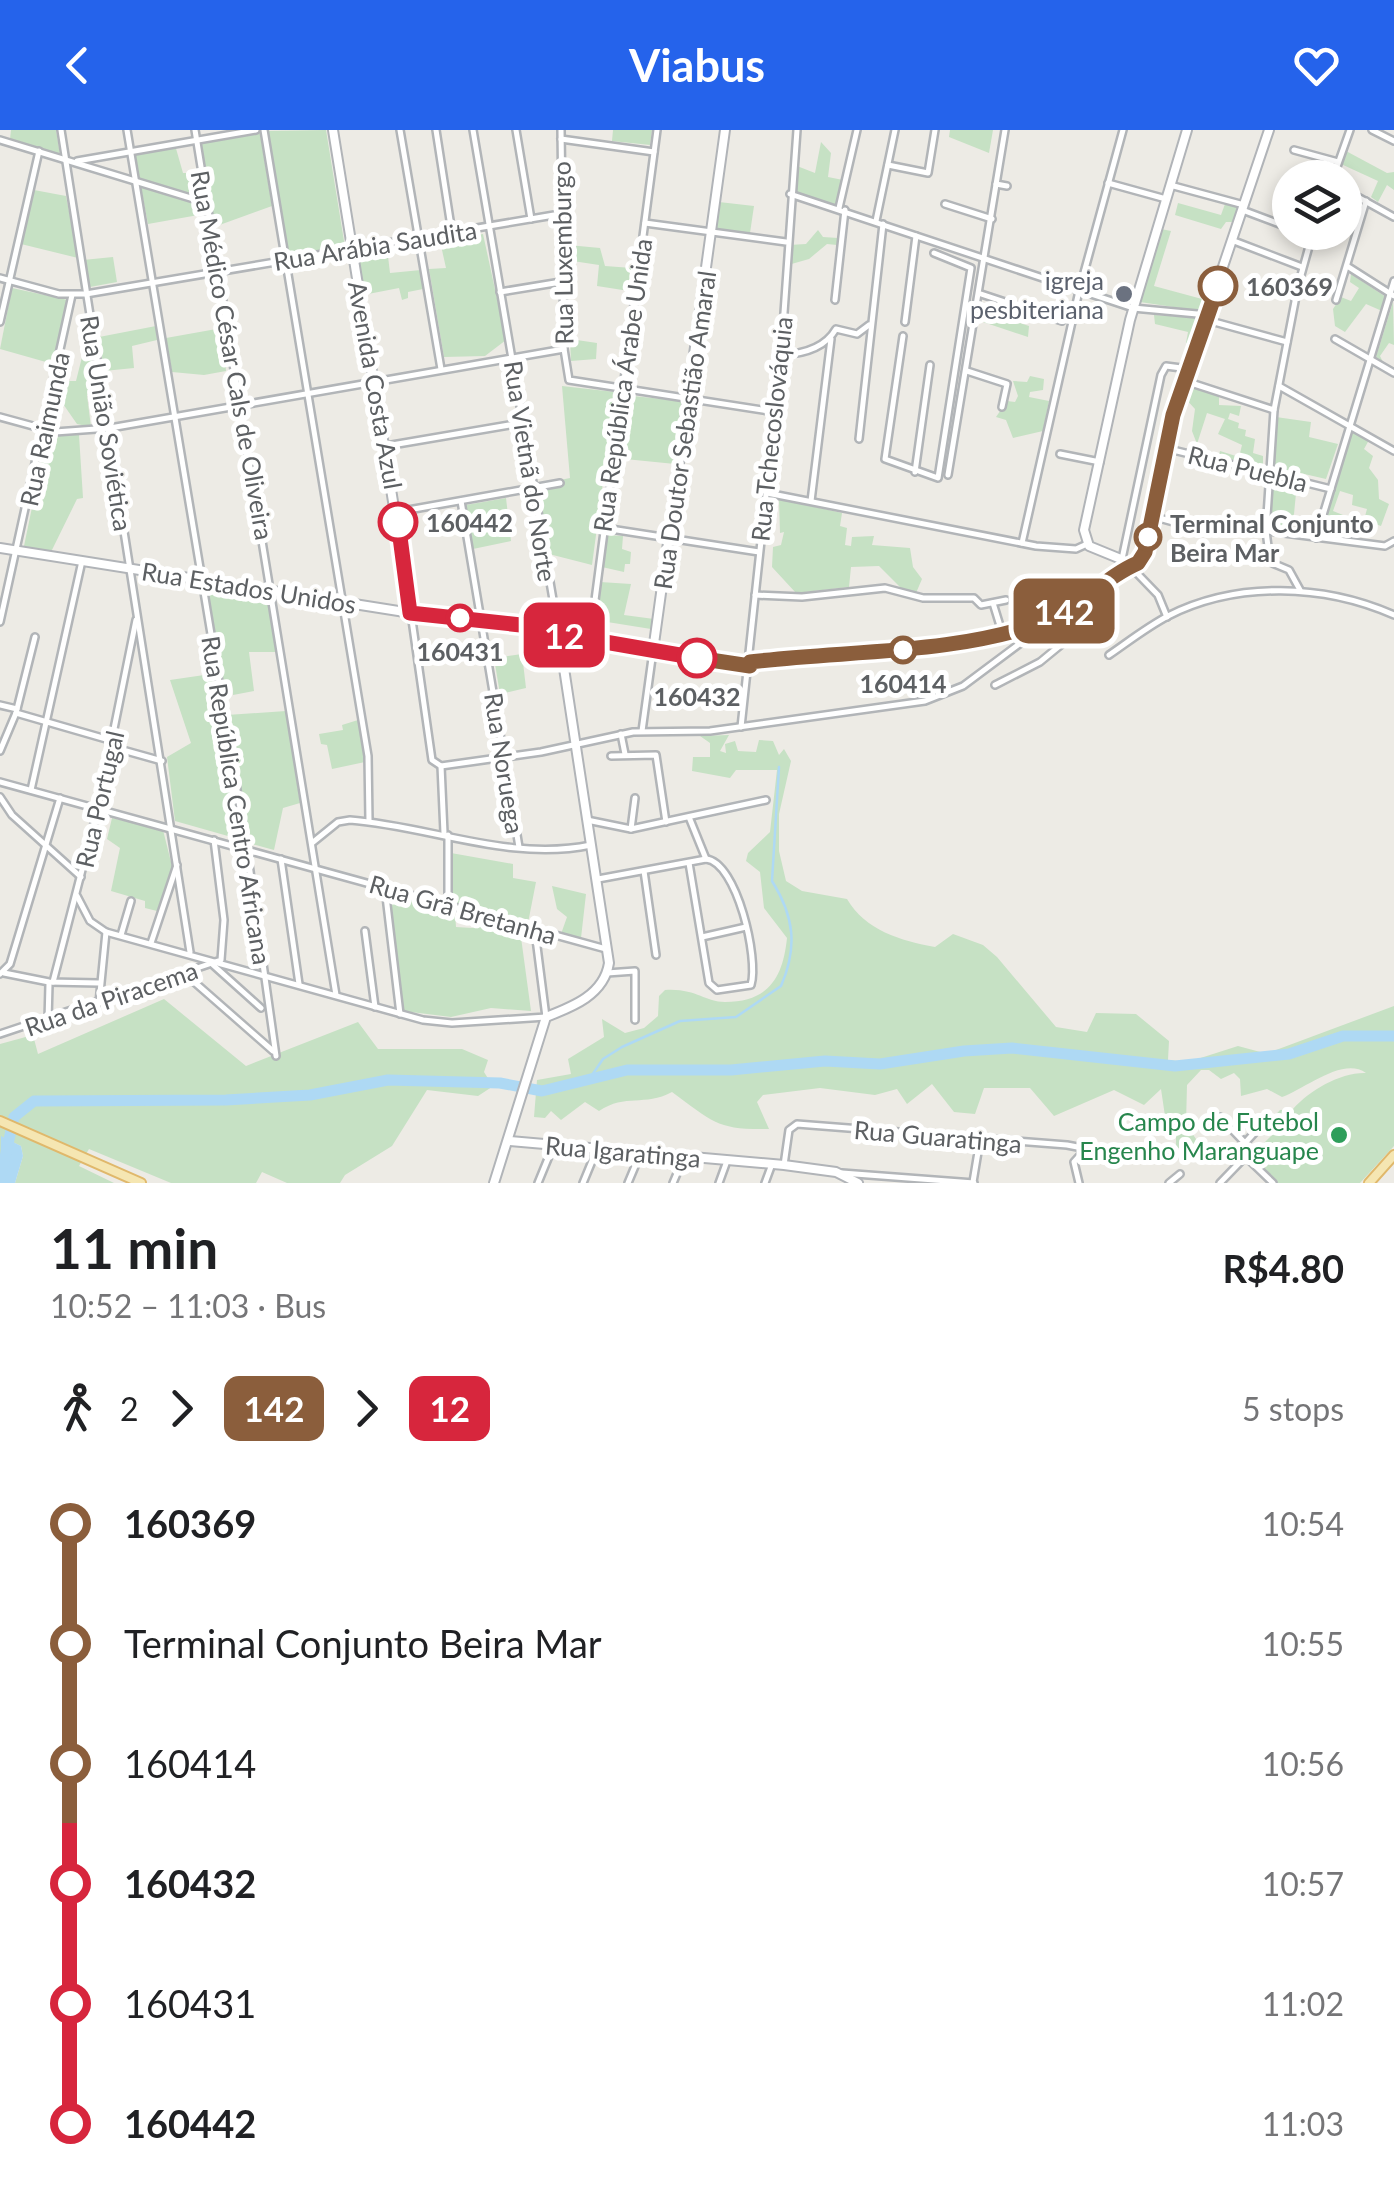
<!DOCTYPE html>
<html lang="en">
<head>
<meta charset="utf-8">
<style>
  :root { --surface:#fff; --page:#f2f2f2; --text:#202124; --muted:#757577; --accent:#2563eb }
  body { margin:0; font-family:Lato,sans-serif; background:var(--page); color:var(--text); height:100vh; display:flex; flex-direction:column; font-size:38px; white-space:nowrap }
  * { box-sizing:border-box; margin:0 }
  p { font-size:32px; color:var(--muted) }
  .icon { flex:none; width:55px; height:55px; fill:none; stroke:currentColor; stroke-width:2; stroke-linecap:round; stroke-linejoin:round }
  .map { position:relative; height:1053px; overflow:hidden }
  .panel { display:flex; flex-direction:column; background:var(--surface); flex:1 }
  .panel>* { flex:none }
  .badge { padding:0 20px; border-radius:15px; font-size:35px; line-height:65px }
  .fabs { position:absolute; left:1272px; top:30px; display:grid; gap:20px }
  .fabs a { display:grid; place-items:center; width:90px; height:90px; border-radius:50%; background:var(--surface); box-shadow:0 5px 15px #0003; font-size:50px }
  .map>.badge { position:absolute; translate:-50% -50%; box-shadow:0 0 0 5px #fff }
  .legs { display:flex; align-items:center; gap:15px; height:110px; padding:0 50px; font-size:32px }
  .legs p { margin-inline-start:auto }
  .overview { display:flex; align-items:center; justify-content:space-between; height:170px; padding:0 50px }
  h1 { font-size:55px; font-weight:700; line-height:75px }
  ul { padding:0 50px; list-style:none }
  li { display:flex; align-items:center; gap:35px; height:120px; font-size:38px }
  li i { display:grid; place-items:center; width:15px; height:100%; margin:0 12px; background:currentColor }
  li i::after { content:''; width:25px; height:25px; margin:-12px; border:8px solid; border-radius:50%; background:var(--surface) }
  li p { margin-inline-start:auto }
  li:first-child i { background:linear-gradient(#0000 50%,currentColor 0) }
  li:last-child i { background:linear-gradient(currentColor 50%,#0000 0) }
  header { display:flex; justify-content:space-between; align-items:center; height:130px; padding:0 50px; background:var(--accent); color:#fff; font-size:45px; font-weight:700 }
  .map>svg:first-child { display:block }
</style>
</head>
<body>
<header><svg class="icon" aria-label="back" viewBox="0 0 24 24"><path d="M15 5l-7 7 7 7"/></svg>Viabus<svg class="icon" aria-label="heart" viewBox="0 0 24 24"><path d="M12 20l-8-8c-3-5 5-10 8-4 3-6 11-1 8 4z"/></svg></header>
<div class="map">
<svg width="1394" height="1053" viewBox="0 0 1394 1053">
  <rect width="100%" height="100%" fill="#edebe5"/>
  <g fill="#c6e1c4">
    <polygon points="11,0 56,0 60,24 10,9"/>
    <polygon points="326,0 345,117 286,125 266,1"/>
    <polygon points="613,0 652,0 650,15 612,11"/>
    <polygon points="950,0 993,0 989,23 949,7"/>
    <polygon points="260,3 272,76 214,97 200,12"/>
    <polygon points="821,12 831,23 828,47 843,50 836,75 796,62 797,36 815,43"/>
    <polygon points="175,15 183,43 197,43 204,84 148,94 134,22"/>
    <polygon points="1346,21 1387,43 1394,42 1394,60 1387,55 1378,72 1371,67 1378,51 1341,34"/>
    <polygon points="34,60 66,66 78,128 21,114"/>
    <polygon points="719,72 754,76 750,103 715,100"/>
    <polygon points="1178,73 1221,85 1225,74 1239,78 1234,92 1226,92 1221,99 1175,85"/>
    <polygon points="1161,99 1171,101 1154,156 1202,169 1200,181 1140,172"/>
    <polygon points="818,100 823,107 838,108 837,115 827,114 809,129 788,135 789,115 806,114"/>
    <polygon points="483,104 506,210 485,226 444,227 429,139 446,138 440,111"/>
    <polygon points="568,115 600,118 605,136 632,138 629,161 597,156 599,135 566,130"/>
    <polygon points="387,118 390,143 421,140 423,159 408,162 408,168 402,170 399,158 363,165 356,122"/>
    <polygon points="113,127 117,152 90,157 83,130"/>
    <polygon points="1351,144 1386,167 1382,181 1366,174 1345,202 1335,196 1333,179 1341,167 1351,171 1359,158 1350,152"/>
    <polygon points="12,158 68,170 53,234 0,219"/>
    <polygon points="1393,172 1394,215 1389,213 1380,226 1383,232 1376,227"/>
    <polygon points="984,181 1029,196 1028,207 983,192"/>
    <polygon points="1154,185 1201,188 1193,215 1186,213 1188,202 1155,194"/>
    <polygon points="156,196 157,210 132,216 134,238 104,241 99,207"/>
    <polygon points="222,198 226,241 204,245 172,242 166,208"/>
    <polygon points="570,209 597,213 596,229 571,231"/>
    <polygon points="83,223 93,223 98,263 87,265 91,297 77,294 61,271 65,251 76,251"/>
    <polygon points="1030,246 1044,249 1043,260 1030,262 1029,267 1049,271 1043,301 1013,308 1006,290 996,287 1007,271 1015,272 1018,266 1013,251 1027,252"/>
    <polygon points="562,256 615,262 592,435 549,424 536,355 570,348"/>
    <polygon points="1189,257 1219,266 1219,275 1241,276 1239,286 1230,283 1228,289 1239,293 1238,298 1246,300 1245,306 1255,309 1253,323 1263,326 1263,338 1218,328 1220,321 1239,327 1242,315 1218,304 1225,289 1207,283 1197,314 1192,301 1195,279 1184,267"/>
    <polygon points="623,265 682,271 675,334 615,328"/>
    <polygon points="1276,287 1311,292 1309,307 1338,314 1326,349 1300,343 1298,350 1273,342"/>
    <polygon points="1352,299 1369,310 1364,319 1373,326 1369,338 1378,350 1379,369 1389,374 1381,396 1364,390 1367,379 1352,375 1353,365 1340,361 1333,381 1348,387 1345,396 1331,394 1329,402 1322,400"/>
    <polygon points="47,305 79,305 83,368 77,369 51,422 24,416"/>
    <polygon points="1273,347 1297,353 1294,384 1287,401 1269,396"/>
    <polygon points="506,368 511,411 473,419 466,375"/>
    <polygon points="779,369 842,383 840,396 847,398 845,415 851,416 852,407 874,406 872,415 910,418 913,437 922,449 916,463 903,460 879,436 851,437 849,457 796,463 772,437 773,417 781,415 784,402 780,403"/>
    <polygon points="606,405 623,406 622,419 631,422 630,434 625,434 624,442 602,437"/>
    <polygon points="600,452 631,454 624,485 654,489 651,499 601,491 602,483 597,482"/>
    <polygon points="207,456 267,464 277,522 249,522 254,561 233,565 232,554 223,555"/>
    <polygon points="522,524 526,558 500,564 494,528"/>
    <polygon points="211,544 242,710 175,691 167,627 191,613 170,550"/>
    <polygon points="286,581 300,673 283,678 274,720 248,713 227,585"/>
    <polygon points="358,590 365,632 332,639 327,615 321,614 319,604 343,600 342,595"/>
    <path d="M729 605 720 621 726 623 725 614 735 611 738 621 756 622 759 610 773 611 779 625 784 619 791 631 779 684V721L786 751 802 761 847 769C865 800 901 811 935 817L953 804 983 815 997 827 1056 897 1087 902 1096 883 1136 884 1169 911 1168 930 1188 932 1238 916 1264 923 1276 920 1394 876V1016L1360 1053H1277L1254 1032 1268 1018 1264 1013 1275 1002 1267 994 1280 980 1293 979C1310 960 1341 942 1366 943 1343 926 1305 959 1282 967L1267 959 1241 966 1240 949 1234 943 1221 949 1209 940H1201L1187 955 1186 994 1196 1009 1192 1023 1176 1017V989L1165 986 1161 959 1144 975 1114 960 1054 986 1030 958H984L975 984 954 982 932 954 907 974 897 959 875 965 820 958 763 965 757 972 769 999C718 1000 714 993 672 962 644 977 626 963 599 981L585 972 561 990 551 981 545 988 534 987 537 950 571 944 568 929 604 907 602 889 625 903 644 898 658 886 659 866 665 860C696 858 704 872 725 872 769 872 783 847 787 808L764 778 760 742 746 731 748 723 770 702 777 640H736L730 648 692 641 693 627H710V613L700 606Z"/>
    <polygon points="112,688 163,700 173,740 157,781 145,778 145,771 111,761 120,718 107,709"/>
    <polygon points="451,723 513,734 513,748 536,752 528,793 452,773"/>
    <polygon points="552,756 586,764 581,808 561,804 567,787 557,779"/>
    <polygon points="388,764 455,782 456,797 472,798 484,790 520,800 531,881 491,878 451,887 403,881"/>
    <polygon points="164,869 246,936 358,892 378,919 462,919 488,930 484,942 489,950 535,957 501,951 478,966 427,960 392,1016 345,1045 340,1053 287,1053 262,1042 256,1053 171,1053 89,1019 79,1036 114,1053 15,1053 23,1026 21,1016 2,1007 0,1041 0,914 33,905 38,924"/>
  </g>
  <polygon fill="#aed9f4" points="1,1006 21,1016 23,1026 15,1053 0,1053"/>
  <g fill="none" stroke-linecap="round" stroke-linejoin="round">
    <path stroke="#aed9f4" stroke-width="2.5" d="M590 948 603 929 622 917 680 891 736 887 781 856C798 817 794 786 772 751L779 637"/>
    <polyline stroke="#aed9f4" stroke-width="11" points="0,1050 14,987 34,971 226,970 310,965 388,950 500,953 542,961 627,940 731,940 825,931 880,934 964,921 1012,918 1175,936 1289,924 1343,906 1394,906"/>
    <defs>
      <g id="street">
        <polyline points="61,0 190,822"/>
        <polyline points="127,0 247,720 276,926"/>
        <polyline points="195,0 336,865"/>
        <polyline points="264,0 368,626 369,691"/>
        <polyline points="400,0 441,239"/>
        <polyline points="436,0 452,103"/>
        <polyline points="473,0 558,499"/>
        <polyline points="516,0 531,89"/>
        <polyline points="561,0 564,219 569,250 775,282"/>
        <polyline points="1372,0 1394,11"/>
        <polyline points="561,9 654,22"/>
        <polyline points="0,10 207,73"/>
        <polyline points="1294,20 1338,32"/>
        <polyline points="77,31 256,0"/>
        <polyline points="888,35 928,43 935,0"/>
        <polyline points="1333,48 1350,0"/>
        <polyline points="1108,53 1166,69"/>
        <polyline points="996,54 1007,56"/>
        <polyline points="1170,55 1244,75"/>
        <polyline points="1345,60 1394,87"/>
        <polyline points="790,64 1133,178 1208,185"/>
        <polyline points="945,74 992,89"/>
        <polyline points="839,78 857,0"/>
        <polyline points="1245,81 1290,98"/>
        <polyline points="876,91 895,0"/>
        <polyline points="645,93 786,112"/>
        <polyline points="1234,111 1302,137"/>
        <polyline points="1347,136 1394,166"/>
        <polyline points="0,148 59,164 86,164 560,84"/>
        <polyline points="500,162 561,152"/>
        <polyline points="981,164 1062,191"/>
        <polyline points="835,170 845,80"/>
        <polyline points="1336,170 1366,71"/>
        <polyline points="1207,190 1287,212"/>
        <polyline points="0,192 39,21"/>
        <polyline points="905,192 916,106"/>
        <polyline points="903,206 885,329 938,348 971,138 934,123"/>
        <polyline points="1335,209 1394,243"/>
        <path d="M781 225C802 224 825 218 836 199L857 204 869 195"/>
        <polyline points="967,241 1007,254 1002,277"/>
        <polyline points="1185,251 1274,280"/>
        <polyline points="1279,256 1394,321"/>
        <polyline points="0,287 55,302 110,298 564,219"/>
        <polyline points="859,309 883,94"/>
        <polyline points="386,316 521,293"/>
        <polyline points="1165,318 1331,359"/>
        <polyline points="1060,324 1100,332"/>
        <polyline points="915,342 930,235"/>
        <polyline points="948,345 1005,0"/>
        <polyline points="767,363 1036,416 1076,419 1087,414"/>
        <polyline points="461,371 519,717"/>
        <polyline points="811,371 831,209"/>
        <polyline points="397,382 560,353"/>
        <polyline points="1152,386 1191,397 1237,397 1385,416 1394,411"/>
        <polyline points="604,398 759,422"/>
        <polyline points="1316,408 1394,151"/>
        <polyline points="1022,413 1079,161 1123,0"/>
        <polyline points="1122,429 1161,245 1166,236 1189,239"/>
        <polyline points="1131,437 1158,465 1167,487"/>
        <polyline points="1300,460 1289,440 1270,432 1266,401 1274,280 1298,156 1313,102"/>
        <polyline points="755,465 802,467 885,458 923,468 974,468 981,475 1006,470"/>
        <polyline points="993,473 1001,499"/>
        <polyline points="411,483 432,630 441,636 541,622 633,602 710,601 925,571 963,556 1046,494"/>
        <polyline points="0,492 72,165"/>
        <polyline points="590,508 657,0"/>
        <path d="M1109 525C1128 512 1147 497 1168 486 1237 451 1324 454 1394 485"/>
        <polyline points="995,555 1040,532 1068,509 1054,487"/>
        <polyline points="0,575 17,579"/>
        <polyline points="16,583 113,611"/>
        <polyline points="741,597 781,225 797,0"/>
        <polyline points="642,601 653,521"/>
        <polyline points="621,604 625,624"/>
        <polyline points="112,617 162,631"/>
        <polyline points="0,621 16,583 35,507"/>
        <polyline points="611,626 656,625 666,692"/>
        <polyline points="441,636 444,703"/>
        <polyline points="0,652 606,819"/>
        <polyline points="31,660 82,431"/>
        <polyline points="0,667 12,685 81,747"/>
        <polyline points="689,687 706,729"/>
        <polyline points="587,690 631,699 766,670"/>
        <polyline points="631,699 635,668"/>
        <path d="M312 713 338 692 350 690C430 696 510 732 591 715"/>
        <polyline points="281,729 299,854"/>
        <polyline points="644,741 656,825"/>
        <path d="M598 749 706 729C737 732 759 829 751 855L717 860 709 853 689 733"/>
        <polyline points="385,758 400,884"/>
        <polyline points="77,766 90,791 106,802 423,890 452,893 546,887 535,801"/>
        <polyline points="448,776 448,705"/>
        <polyline points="365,801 375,877"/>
        <polyline points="121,805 131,771"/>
        <polyline points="702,807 746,797"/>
        <polyline points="151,813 177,735"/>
        <polyline points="212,834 261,878"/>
        <polyline points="4,843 49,852 99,853"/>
        <polyline points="184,843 273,921"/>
        <polyline points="607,843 635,841 635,890"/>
        <polyline points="0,844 10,834 60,668"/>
        <polyline points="53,852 98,678 136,490"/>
        <polyline points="99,873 106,802"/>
        <polyline points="48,891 49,854"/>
        <polyline points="0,904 221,830 224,790 214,710"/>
        <polyline points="1220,987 1247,1015 1245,1027"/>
        <polyline points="1245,1013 1256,1001"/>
        <polyline points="1246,1027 1273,1053"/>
        <polyline points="784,1035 789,1000 797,994 1067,1015 1124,1026"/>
        <polyline points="842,1043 974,1053"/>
        <polyline points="973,1052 980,1010"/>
        <polyline points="538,1053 554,1014"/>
        <polyline points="583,1053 597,1019"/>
        <polyline points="628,1053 641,1022"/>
        <polyline points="673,1053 684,1027"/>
        <polyline points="719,1053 727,1031"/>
        <polyline points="765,1053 772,1034"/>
        <polyline points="1079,1053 1074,1032 1084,1021"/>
        <polyline points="1169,1053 1180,1044"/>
        <polyline points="1220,1053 1245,1027"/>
      </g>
      <g id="secondary">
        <polyline points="333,0 411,483"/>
        <path d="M0 418 411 483 558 499 609 833C604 865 572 877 546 887L494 1053"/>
        <polyline points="1133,434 1089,416 1084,400 1130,190 1187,0"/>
        <polyline points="559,504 750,536"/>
        <polyline points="653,521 725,0"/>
        <polyline points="750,533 836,522 897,521 1043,492 1141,430 1173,285 1269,0"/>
        <polyline points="510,1011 784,1035 836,1042 858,1053"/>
      </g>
      <g id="primary">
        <polyline points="0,991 141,1053"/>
        <polyline points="1369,1053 1394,1025"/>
      </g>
    </defs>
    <use href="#street" stroke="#b2b5b8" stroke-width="10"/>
    <use href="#secondary" stroke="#b1b4b8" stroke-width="12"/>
    <use href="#primary" stroke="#e0b86b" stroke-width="12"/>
    <use href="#street" stroke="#fff" stroke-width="5"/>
    <use href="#secondary" stroke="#fff" stroke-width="8"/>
    <use href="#primary" stroke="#f5e6b2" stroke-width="8"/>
  </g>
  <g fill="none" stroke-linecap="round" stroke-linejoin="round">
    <defs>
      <path id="line-1" d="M697 528 750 536V532C848 520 953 525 1047 491 1080 478 1105 447 1138 433L1145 422 1173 285 1218 156"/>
      <polyline id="line-2" points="398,392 410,483 558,499 559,504 697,528"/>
    </defs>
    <use href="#line-1" stroke="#fff" stroke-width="22"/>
    <use href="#line-2" stroke="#fff" stroke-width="22"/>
    <use href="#line-1" stroke="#8b5e3c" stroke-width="15"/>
    <use href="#line-2" stroke="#d7263d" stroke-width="15"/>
  </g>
  <g fill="#fff" stroke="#8b5e3c" stroke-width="5">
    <circle cx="1218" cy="156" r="18"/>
    <circle cx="1148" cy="407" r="12"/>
    <circle cx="903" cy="520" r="12"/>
  </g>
  <circle fill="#6b7280" stroke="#fff" stroke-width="4" cx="1124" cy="164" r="10"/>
  <g fill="#fff" stroke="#d7263d" stroke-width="5">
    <circle cx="398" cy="392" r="18"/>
    <circle cx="460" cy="488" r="12"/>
    <circle cx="697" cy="528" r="18"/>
  </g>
  <circle fill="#2e9e5b" stroke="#fff" stroke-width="4" cx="1339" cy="1005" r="10"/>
  <g text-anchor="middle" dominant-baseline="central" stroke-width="10" stroke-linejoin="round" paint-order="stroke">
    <g font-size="25" fill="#5d6063" stroke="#fff">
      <text transform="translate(375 115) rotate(-9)">Rua Arábia Saudita</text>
      <text transform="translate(562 123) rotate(-91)">Rua Luxemburgo</text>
      <text transform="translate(233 225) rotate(80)">Rua Médico César Cals de Oliveira</text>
      <text transform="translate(376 255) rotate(80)">Avenida Costa Azul</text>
      <text transform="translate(622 255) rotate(-82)">Rua República Árabe Unida</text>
      <text transform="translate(107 293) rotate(81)">Rua União Soviética</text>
      <text transform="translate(44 299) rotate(-78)">Rua Raimunda</text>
      <text transform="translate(771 299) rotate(-84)">Rua Tchecoslováquia</text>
      <text transform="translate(684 300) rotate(-82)">Rua Doutor Sebastião Amaral</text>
      <text transform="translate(1248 338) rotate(14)">Rua Puebla</text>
      <text transform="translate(531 341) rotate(81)">Rua Vietnã do Norte</text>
      <text transform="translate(249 457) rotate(9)">Rua Estados Unidos</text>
      <text transform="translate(505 633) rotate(81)">Rua Noruega</text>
      <text transform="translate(99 669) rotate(-77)">Rua Portugal</text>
      <text transform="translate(237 670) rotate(81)">Rua República Centro Africana</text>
      <text transform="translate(463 779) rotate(16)">Rua Grã Bretanha</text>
      <text transform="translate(111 868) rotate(-19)">Rua da Piracema</text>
      <text transform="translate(938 1006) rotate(5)">Rua Guaratinga</text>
      <text transform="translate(623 1021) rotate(5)">Rua Igaratinga</text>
    </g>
    <g font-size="25" fill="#5b616d" stroke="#fff" text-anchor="end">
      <text x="1104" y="150">igreja<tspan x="1104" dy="29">pesbiteriana</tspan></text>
    </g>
    <g font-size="25" font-weight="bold" fill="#5d6063" stroke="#fff" text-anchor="start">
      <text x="1246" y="156">160369</text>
      <text x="426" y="392">160442</text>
      <text x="1170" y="393">Terminal Conjunto<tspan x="1170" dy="29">Beira Mar</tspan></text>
      <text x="460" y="521" text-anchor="middle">160431</text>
      <text x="903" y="553" text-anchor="middle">160414</text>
      <text x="697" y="566" text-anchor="middle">160432</text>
    </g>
    <g font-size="25" fill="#27864d" stroke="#fff" text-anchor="end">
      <text x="1319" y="991">Campo de Futebol<tspan x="1319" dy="29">Engenho Maranguape</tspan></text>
    </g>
  </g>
</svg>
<div class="fabs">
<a><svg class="icon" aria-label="layers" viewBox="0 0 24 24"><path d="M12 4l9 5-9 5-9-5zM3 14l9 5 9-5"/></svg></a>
</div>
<b class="badge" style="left:1064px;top:481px;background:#8b5e3c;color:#fff">142</b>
<b class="badge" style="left:564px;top:505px;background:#d7263d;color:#fff">12</b>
</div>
<section class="panel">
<div class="overview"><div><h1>11 min</h1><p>10:52 – 11:03 · Bus</p></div><b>R$4.80</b></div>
<div class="legs"><svg class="icon" aria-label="walk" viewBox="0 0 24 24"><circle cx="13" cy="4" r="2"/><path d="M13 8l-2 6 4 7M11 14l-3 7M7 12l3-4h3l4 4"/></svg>2<svg class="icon" aria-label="forward" viewBox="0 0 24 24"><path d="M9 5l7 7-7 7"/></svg><b class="badge" style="background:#8b5e3c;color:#fff">142</b><svg class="icon" aria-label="forward" viewBox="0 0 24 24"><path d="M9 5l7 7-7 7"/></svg><b class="badge" style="background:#d7263d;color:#fff">12</b><p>5 stops</p></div>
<ul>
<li><i style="color:#8b5e3c"></i><b>160369</b><p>10:54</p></li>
<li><i style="color:#8b5e3c"></i><span>Terminal Conjunto Beira Mar</span><p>10:55</p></li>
<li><i style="color:#8b5e3c"></i><span>160414</span><p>10:56</p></li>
<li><i style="color:#d7263d"></i><b>160432</b><p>10:57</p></li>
<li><i style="color:#d7263d"></i><span>160431</span><p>11:02</p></li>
<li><i style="color:#d7263d"></i><b>160442</b><p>11:03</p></li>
</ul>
</section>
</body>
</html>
